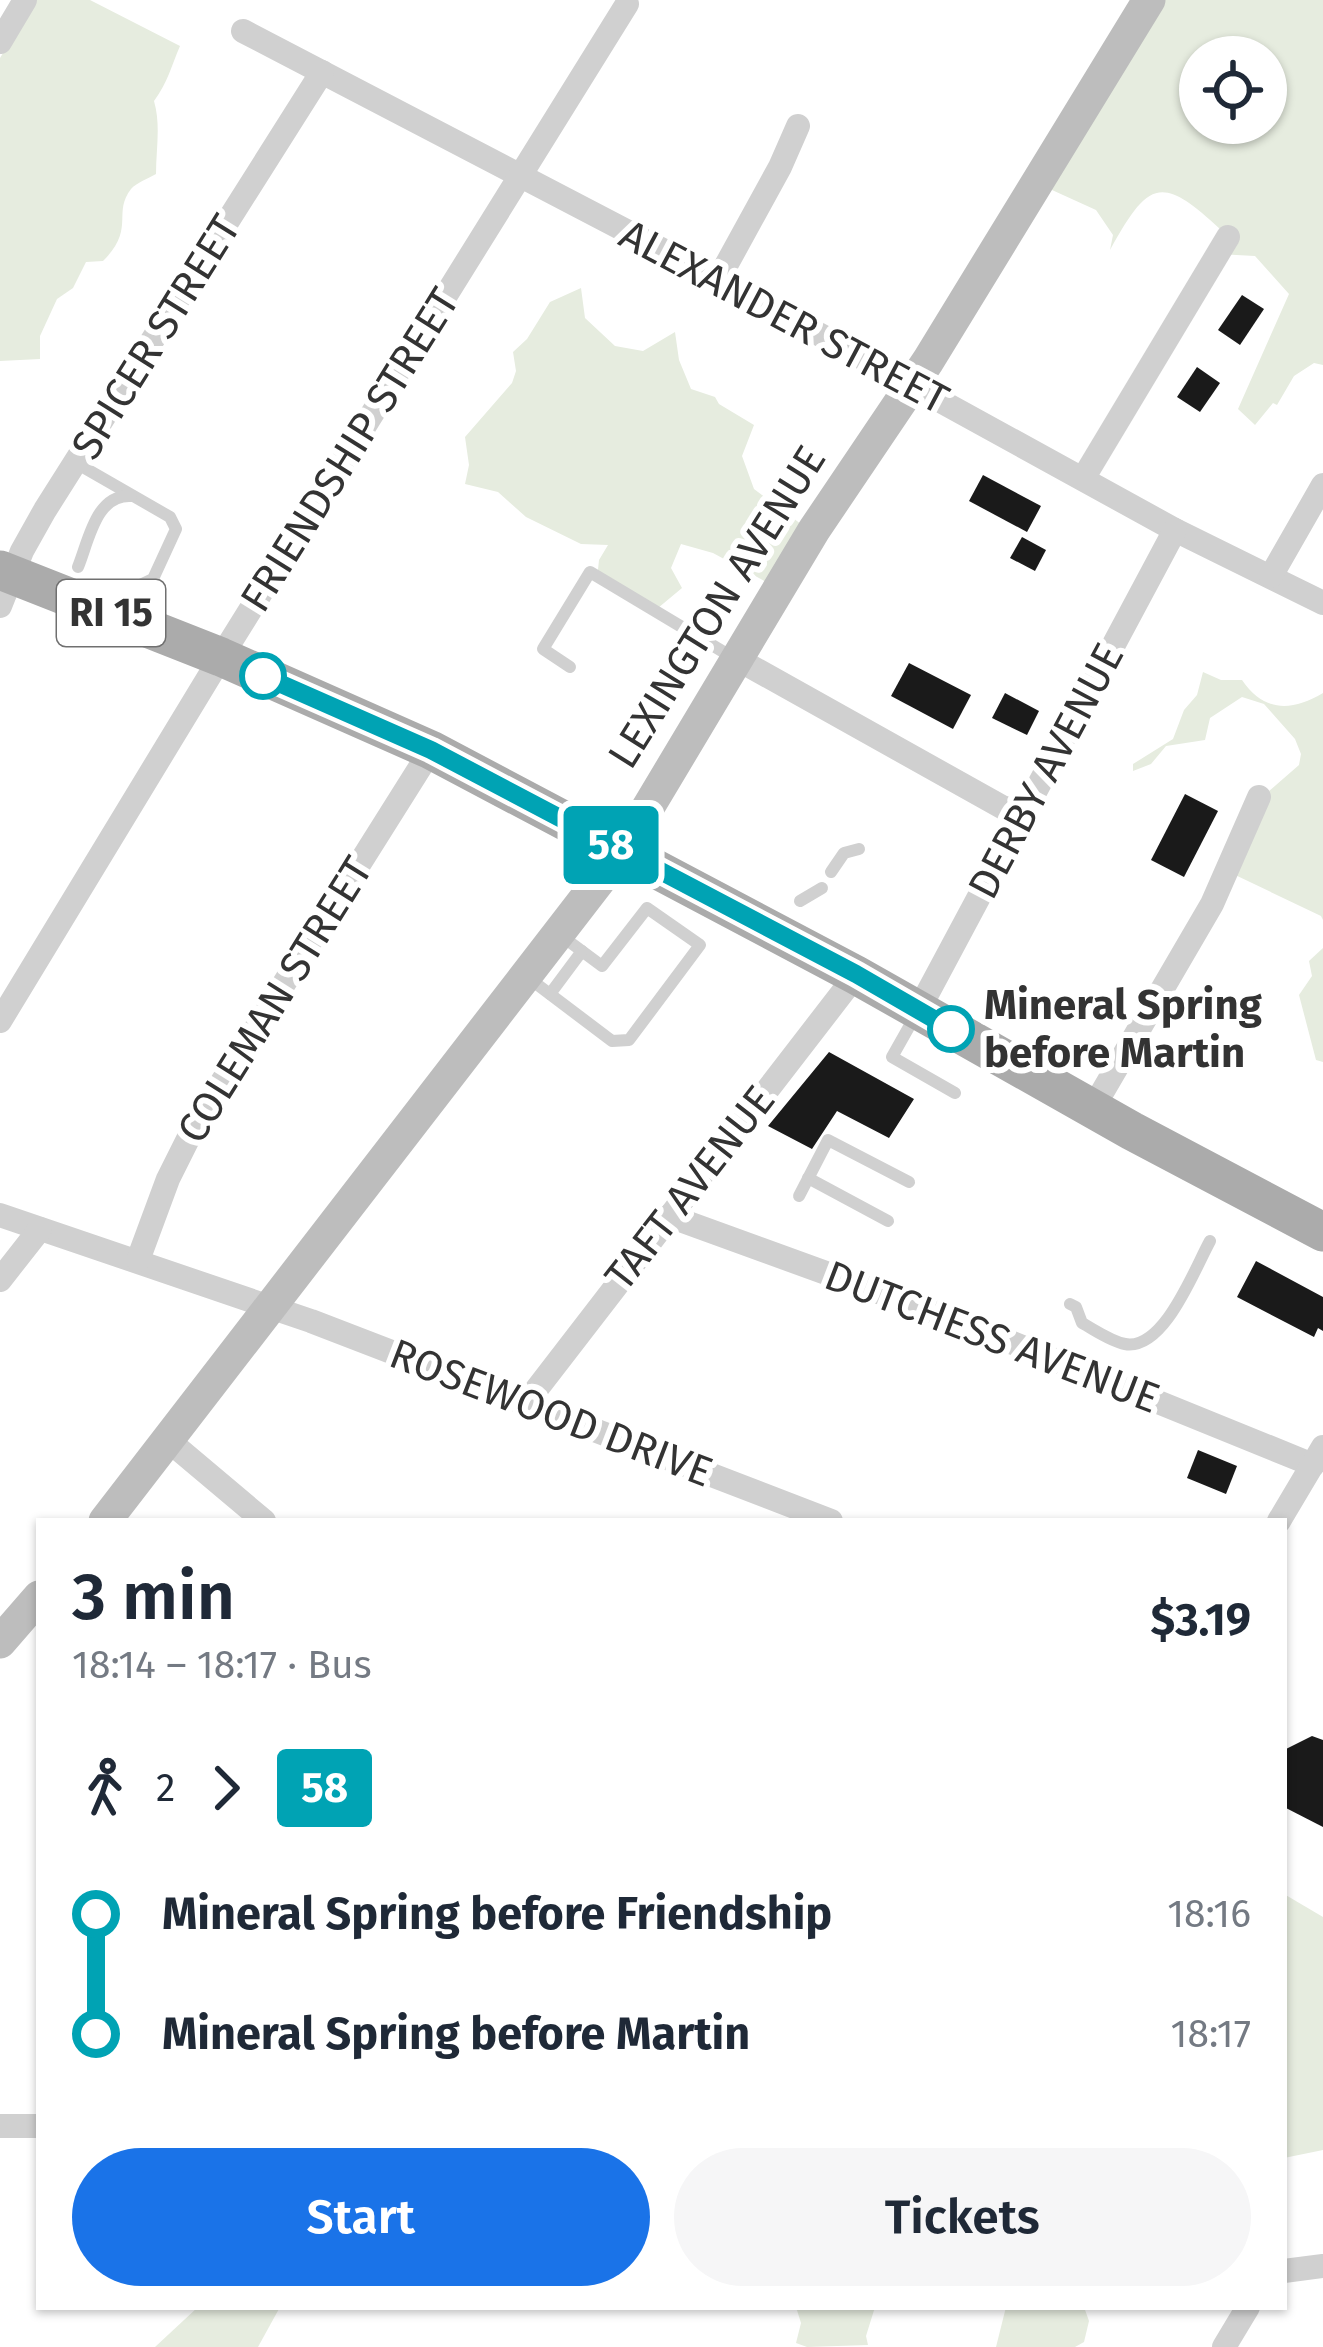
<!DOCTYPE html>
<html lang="en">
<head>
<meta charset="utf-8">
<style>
  :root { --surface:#fff; --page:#f6f6f7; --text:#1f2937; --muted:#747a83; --accent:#1a73e8 }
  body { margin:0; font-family:"Fira Sans",sans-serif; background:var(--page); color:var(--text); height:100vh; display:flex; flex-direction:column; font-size:45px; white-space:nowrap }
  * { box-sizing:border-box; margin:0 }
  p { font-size:39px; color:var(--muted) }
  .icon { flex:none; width:66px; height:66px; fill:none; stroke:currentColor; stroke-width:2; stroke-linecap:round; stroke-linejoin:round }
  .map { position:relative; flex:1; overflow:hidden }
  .drawer { position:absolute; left:36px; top:1518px; width:1251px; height:792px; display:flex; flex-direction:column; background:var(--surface); border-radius:0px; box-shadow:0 3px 9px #0004 }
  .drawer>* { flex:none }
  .badge { padding:0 24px; border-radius:9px; font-size:42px; line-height:78px }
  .tools { position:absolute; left:1179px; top:36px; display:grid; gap:24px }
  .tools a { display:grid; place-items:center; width:108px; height:108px; border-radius:50%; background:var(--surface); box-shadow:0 3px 9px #0004; font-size:60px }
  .map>.badge { position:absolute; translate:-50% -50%; box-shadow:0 0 0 6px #fff }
  .legs { display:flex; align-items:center; gap:18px; height:132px; padding:0 36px; font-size:39px }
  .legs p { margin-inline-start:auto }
  .overview { display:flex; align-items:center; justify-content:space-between; height:204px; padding:0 36px }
  h1 { font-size:66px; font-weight:600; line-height:90px }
  .cta { display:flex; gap:24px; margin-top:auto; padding:24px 36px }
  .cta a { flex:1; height:138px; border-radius:72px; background:var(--accent); color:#fff; font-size:48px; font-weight:600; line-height:138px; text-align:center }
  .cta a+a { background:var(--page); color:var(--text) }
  ul { padding:0 36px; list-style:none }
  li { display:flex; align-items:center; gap:42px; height:120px; font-size:45px }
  li i { display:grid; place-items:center; width:18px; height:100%; margin:0 15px; background:currentColor }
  li i::after { content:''; width:30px; height:30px; margin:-15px; border:9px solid; border-radius:50%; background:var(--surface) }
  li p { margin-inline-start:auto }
  li:first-child i { background:linear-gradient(#0000 50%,currentColor 0) }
  li:last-child i { background:linear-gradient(currentColor 50%,#0000 0) }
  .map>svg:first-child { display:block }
</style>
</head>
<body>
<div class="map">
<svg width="1323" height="2347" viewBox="0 0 1323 2347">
  <rect width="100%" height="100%" fill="#fff"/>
  <g fill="#e6ecdf" fill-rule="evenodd">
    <path d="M35 0H90L180 46C171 67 168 82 154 101 161 125 156 149 156 174 149 178 136 183 131 189 112 214 136 228 103 261L86 262 73 288 57 299 40 336V359L0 361V58Z"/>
    <path d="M1150 0H1323V365L1314 363 1294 376 1277 405 1273 403 1255 425 1238 409 1289 294 1255 256 1218 254 1220 229C1160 173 1148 182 1110 250L1113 235 1096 210 1041 185ZM1200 57H1266V123H1200Z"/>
    <polygon points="581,288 585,318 615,346 643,351 675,332 679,360 691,389 715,397 719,404 754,425 742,456 754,489 809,530 779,589 713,553 681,544 671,568 682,588 652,613 597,579 599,560 608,545 581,544 526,517 498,492 465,484 469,465 465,437 512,383 516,371 513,352 527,339 550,302"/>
    <path d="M1203 672 1221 680H1242C1264 712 1291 712 1323 693V920L1321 916 1231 873 1269 791 1299 765 1301 754 1295 739 1264 704 1242 697 1210 718 1205 740 1166 746 1151 764 1133 771V764L1173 739 1184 710 1197 695Z"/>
    <polygon points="1323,948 1323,1062 1316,1060 1299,995 1312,976 1309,961"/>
    <polygon points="1284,1894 1323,1917 1323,2150 1284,2158"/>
    <polygon points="198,2307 280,2307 258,2347 155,2347"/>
    <polygon points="796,2307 875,2307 866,2336 868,2345 807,2347 796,2343 801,2323"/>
    <polygon points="1006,2307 1084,2307 1089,2321 1084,2342 1075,2347 996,2347"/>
  </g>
  <g fill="#1a1a1a">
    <polygon points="1242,295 1264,309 1240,345 1218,330"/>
    <polygon points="1197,367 1220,383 1200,412 1177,397"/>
    <polygon points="983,475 1041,506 1027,532 969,501"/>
    <polygon points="1022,537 1046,550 1035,571 1010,558"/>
    <polygon points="909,663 971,695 953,729 891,696"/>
    <polygon points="1005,693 1039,711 1027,735 992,718"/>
    <polygon points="1185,794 1218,811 1184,877 1151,860"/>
    <polygon points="829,1052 914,1099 889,1138 837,1111 812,1149 768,1126"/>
    <polygon points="1256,1261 1323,1297 1323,1331 1318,1328 1314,1337 1237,1297"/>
    <polygon points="1198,1450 1237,1466 1226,1494 1187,1478"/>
    <polygon points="1312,1736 1323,1740 1323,1827 1284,1807 1284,1750"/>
  </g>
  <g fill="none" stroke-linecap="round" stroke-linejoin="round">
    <g stroke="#d0d0d0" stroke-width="12">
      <polyline points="76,463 170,517 176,529 153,579 132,589"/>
      <path d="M78 567C89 540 96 494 131 496"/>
      <polyline points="570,667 543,649 590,572 732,657"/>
      <polyline points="831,872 844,853 859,849"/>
      <polyline points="800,901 822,888"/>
      <polyline points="526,976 612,1041 629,1040 700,945 647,908 602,966 563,937"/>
      <polyline points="550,994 582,951"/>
      <polyline points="914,1018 892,1057 955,1093"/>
      <polyline points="808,1178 888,1221"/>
      <polyline points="799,1196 828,1140 909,1182"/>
      <path d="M1070 1304 1076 1307 1082 1323C1095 1330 1110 1341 1125 1344 1164 1351 1194 1270 1210 1241"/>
    </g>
    <g stroke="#d0d0d0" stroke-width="24">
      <polyline points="243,31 724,282 1175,530 1323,603"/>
      <polyline points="0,42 25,0"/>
      <polyline points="718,280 780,167 798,126"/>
      <polyline points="1084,477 1228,237"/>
      <polyline points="1271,576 1323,485"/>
      <polyline points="0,606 22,551 45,510 322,72"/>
      <polyline points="739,660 1002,807 1024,813"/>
      <polyline points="918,1011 1175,530"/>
      <polyline points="0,1021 221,657 627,4"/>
      <polyline points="1093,1108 1212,904 1259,797"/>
      <polyline points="0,1215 311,1321 831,1521"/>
      <polyline points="669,1216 961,1322 1313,1465"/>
      <polyline points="138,1260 168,1179 195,1125 431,750"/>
      <polyline points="0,1280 40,1229"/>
      <polyline points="526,1403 856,975"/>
      <polyline points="169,1441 264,1521"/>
      <polyline points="1279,1521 1323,1447"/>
      <polyline points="0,2126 39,2126"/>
      <polyline points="1284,2271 1323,2266"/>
      <polyline points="1224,2347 1248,2307"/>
    </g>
    <g stroke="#bdbdbd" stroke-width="33">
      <polyline points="105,1521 622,851 814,530 928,361 1149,0"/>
      <polyline points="0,1642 39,1597"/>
    </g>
    <polyline stroke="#ababab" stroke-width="39" points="0,570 221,657 431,750 856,975 1132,1131 1323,1232"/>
  </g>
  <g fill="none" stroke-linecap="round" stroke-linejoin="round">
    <defs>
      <polyline id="line-1" points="263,676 431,750 856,974 951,1029"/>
    </defs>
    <use href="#line-1" stroke="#fff" stroke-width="27"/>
    <use href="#line-1" stroke="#00a3b4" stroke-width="18"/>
  </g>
  <g fill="#fff" stroke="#00a3b4" stroke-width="6">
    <circle cx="263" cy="676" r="21"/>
    <circle cx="951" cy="1029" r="21"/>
  </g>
  <g text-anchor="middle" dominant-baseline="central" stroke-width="12" stroke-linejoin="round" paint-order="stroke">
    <rect fill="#fff" stroke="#707070" stroke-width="3" x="57" y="580" width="108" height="66" rx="9"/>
    <g font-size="39" font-weight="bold" fill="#333">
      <text x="111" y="613">RI 15</text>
    </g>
    <g font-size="42" fill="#333" stroke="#fff">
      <text transform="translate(784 317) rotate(28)">ALEXANDER STREET</text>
      <text transform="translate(156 337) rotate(-58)">SPICER STREET</text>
      <text transform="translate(350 450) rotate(-58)">FRIENDSHIP STREET</text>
      <text transform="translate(717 607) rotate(-58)">LEXINGTON AVENUE</text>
      <text transform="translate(1046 771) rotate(-62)">DERBY AVENUE</text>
      <text transform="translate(275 1000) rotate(-58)">COLEMAN STREET</text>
      <text transform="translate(690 1188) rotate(-52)">TAFT AVENUE</text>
      <text transform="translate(992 1337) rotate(21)">DUTCHESS AVENUE</text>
      <text transform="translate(551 1413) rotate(21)">ROSEWOOD DRIVE</text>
    </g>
    <g font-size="42" font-weight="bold" fill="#333" stroke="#fff" text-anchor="start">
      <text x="984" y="1005">Mineral Spring<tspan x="984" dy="48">before Martin</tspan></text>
    </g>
  </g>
</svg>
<div class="tools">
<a><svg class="icon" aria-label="locate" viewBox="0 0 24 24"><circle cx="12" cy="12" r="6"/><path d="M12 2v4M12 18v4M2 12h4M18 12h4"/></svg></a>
</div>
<b class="badge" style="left:611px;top:845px;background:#00a3b4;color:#fff">58</b>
<section class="drawer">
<div class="overview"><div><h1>3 min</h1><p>18:14 – 18:17 · Bus</p></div><b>$3.19</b></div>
<div class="legs"><svg class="icon" aria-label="walk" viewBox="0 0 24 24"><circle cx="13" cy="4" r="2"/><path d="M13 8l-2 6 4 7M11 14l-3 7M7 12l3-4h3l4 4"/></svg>2<svg class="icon" aria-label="forward" viewBox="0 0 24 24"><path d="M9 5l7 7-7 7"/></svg><b class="badge" style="background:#00a3b4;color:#fff">58</b></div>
<ul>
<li><i style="color:#00a3b4"></i><b>Mineral Spring before Friendship</b><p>18:16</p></li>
<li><i style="color:#00a3b4"></i><b>Mineral Spring before Martin</b><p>18:17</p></li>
</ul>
<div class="cta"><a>Start</a><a>Tickets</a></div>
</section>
</div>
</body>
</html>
